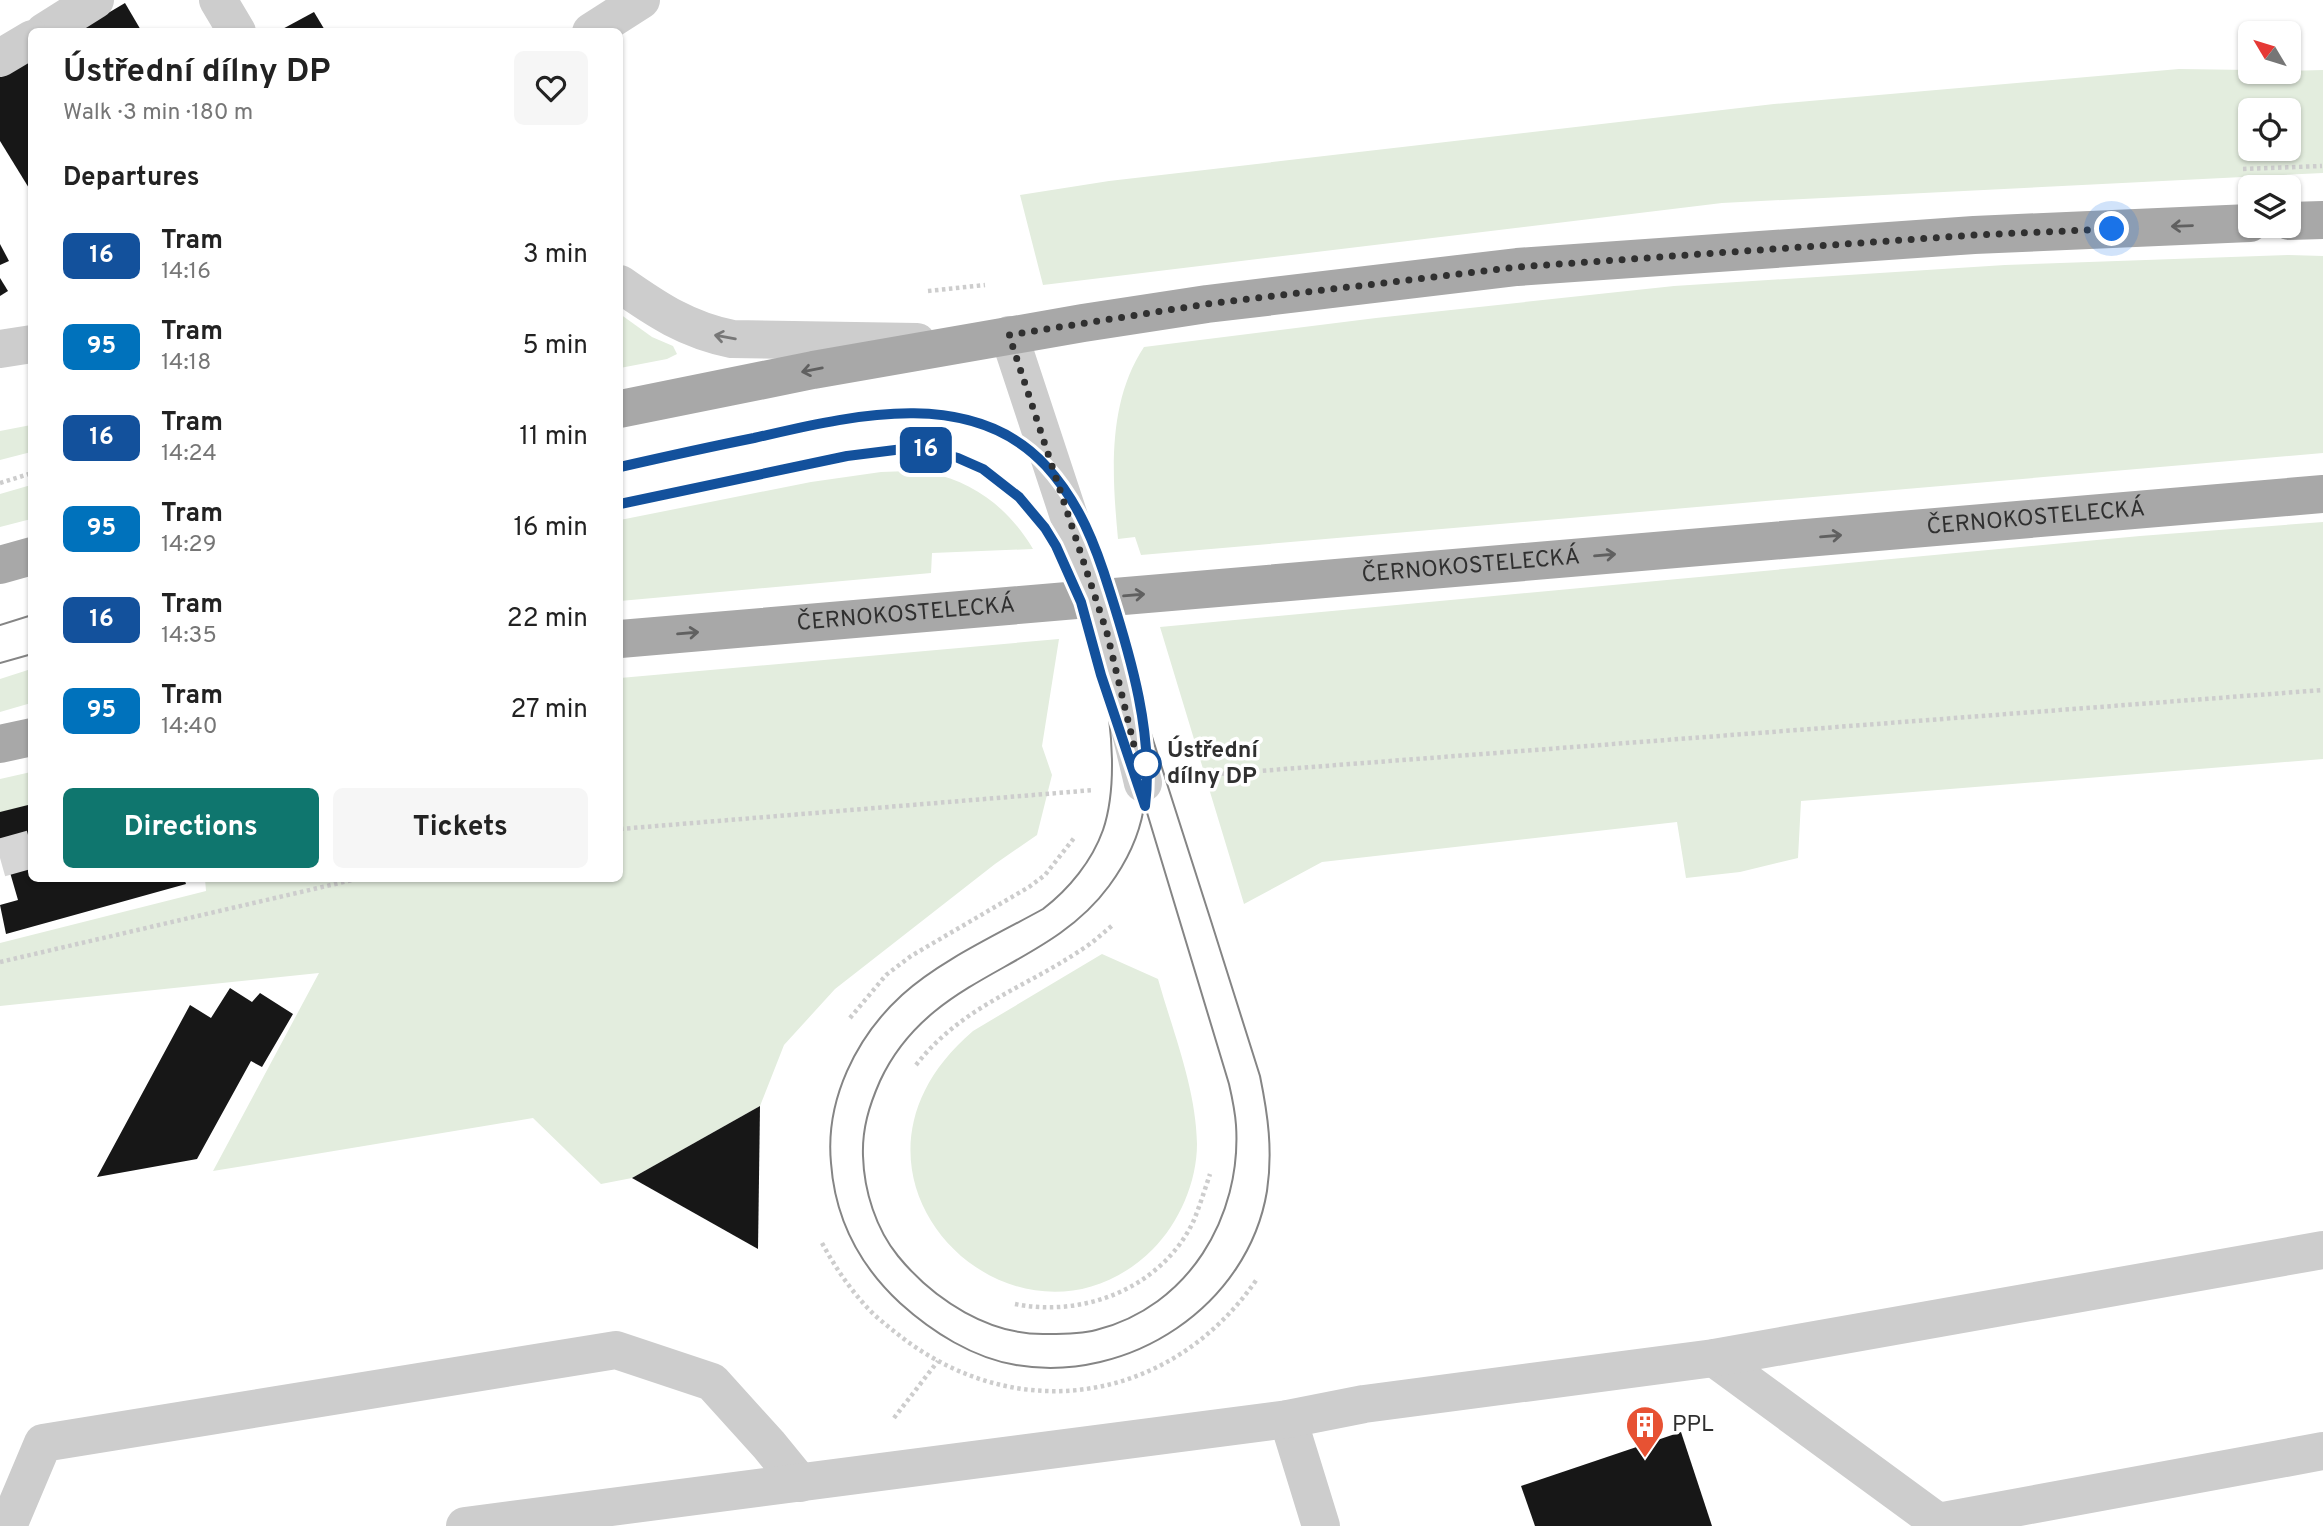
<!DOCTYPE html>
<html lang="en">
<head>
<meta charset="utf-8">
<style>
  :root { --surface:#fff; --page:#f6f6f6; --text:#222; --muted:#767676; --accent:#0f766e }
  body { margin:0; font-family:Overpass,sans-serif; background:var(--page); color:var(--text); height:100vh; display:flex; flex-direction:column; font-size:26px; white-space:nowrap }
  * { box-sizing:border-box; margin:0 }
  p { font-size:23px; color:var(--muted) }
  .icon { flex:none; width:38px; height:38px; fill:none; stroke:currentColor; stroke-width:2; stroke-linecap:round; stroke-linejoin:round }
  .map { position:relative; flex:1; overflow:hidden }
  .panel { position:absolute; left:28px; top:28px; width:595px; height:854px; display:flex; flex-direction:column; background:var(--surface); border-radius:10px; box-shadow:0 2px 5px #0004 }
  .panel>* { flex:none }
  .badge { padding:0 14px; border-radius:10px; font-size:24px; line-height:46px }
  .needle { width:46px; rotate:308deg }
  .tools { position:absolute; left:2238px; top:21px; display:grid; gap:14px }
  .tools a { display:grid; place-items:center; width:63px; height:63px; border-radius:10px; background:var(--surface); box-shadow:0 2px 5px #0004; font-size:35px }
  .you { position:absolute; width:35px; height:35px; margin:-18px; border:5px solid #fff; border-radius:50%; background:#1a73e8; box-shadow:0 0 0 10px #1a73e833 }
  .map>.badge { position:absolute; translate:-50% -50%; box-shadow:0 0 0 4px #fff }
  h2 { padding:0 35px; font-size:26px; line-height:63px }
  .round { display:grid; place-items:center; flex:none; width:74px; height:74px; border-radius:10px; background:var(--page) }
  .overview { display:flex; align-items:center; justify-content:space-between; height:119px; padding:0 35px }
  h1 { font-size:33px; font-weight:700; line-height:52px }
  .primary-button { display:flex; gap:14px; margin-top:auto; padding:14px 35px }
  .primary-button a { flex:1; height:80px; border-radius:10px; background:var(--accent); color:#fff; font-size:28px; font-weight:700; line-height:80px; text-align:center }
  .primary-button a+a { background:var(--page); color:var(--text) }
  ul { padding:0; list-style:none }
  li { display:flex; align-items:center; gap:21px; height:91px; padding:0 35px }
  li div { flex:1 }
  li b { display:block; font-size:26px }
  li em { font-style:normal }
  li .badge { min-width:77px; font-weight:700; text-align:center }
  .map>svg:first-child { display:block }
</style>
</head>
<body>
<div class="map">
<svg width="2323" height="1526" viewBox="0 0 2323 1526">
  <rect width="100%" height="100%" fill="#fff"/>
  <g fill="#e3edde" fill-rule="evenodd">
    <path d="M2179 69 2250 70V72L2323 70V173L1722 203 1043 285 1020 195 1109 181 1774 104ZM2250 110H2289V149H2250Z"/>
    <path d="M2289 255 2323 256V453L1141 555 1135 537 1118 539C1112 475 1107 403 1144 347L1376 318 1674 286 2005 265Z"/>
    <polygon points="620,314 652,337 673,346 677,354 667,359 620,368"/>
    <polygon points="31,425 31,452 0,460 0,431"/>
    <path d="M881 472C897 472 915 470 930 473 975 482 1010 510 1033 549L932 553 931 573 620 601V520L811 482Z"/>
    <polygon points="31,485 31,519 0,527 0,494"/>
    <polygon points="2323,522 2323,759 1801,801 1798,858 1740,872 1686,878 1677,822 1322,862 1244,904 1160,627 2140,536"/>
    <polygon points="1059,639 1042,746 1052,775 1037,835 995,864 835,989 784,1045 760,1106 632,1178 601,1184 533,1118 213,1171 319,973 0,1006 0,943 206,891 205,879 620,878 620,678"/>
    <polygon points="31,669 31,703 0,712 0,679"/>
    <polygon points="31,772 31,805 0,814 0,779"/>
    <path d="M1102 954 1158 979C1173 1032 1196 1088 1197 1144 1197 1182 1179 1223 1153 1249 1019 1382 803 1176 973 1031Z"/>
  </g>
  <g fill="#171717">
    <polygon points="125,3 142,32 76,32"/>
    <polygon points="314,12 326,32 277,32"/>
    <polygon points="32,58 32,193 0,141 0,77"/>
    <polygon points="0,244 9,261 0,265"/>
    <polygon points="0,278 8,291 0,296"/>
    <polygon points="32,804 32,878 184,878 186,884 6,934 0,905 18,900 0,838 0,812"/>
    <polygon points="230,988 252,1002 260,993 293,1014 262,1067 251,1061 197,1159 97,1177 190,1005 211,1018"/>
    <polygon points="760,1106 758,1249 632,1178"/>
    <polygon points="1681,1432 1712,1526 1535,1526 1521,1486"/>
  </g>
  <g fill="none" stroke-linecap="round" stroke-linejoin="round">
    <polyline stroke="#d6d6d6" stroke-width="38" stroke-dasharray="38 19" stroke-linecap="butt" points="0,858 32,849"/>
    <g stroke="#cdcdcd" stroke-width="4.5" stroke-dasharray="3.5 3.5" stroke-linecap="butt">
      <polyline points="2243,169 2322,166"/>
      <polyline points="928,291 985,285"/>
      <polyline points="0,483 32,473"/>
      <polyline points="1193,776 2323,690"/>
      <polyline points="620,829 1094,790"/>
      <polyline points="0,962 361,878"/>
      <polyline points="850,1018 886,975 911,956 1029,887 1045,875 1074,838"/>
      <path d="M916 1065C963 1005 1024 989 1084 948 1095 941 1104 932 1114 924"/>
      <path d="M822 1243C834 1265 847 1285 864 1304 875 1317 890 1328 904 1339 1023 1428 1174 1400 1257 1279"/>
      <path d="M1015 1304C1085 1318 1163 1287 1194 1220 1200 1205 1205 1189 1210 1174"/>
      <polyline points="894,1418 938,1361"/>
    </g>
    <g stroke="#cdcdcd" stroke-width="38">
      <polyline points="218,0 237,32"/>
      <polyline points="44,32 95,0"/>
      <polyline points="591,32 641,0"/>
      <polyline points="0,58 32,39"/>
      <path d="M620 284C657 310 687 330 732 339L917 342"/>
      <polyline points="1009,335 1078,544"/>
      <polyline points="0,349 32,344"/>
      <polyline points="1107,633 1143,783"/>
      <polyline points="1714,1358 1938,1522 2323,1451"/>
      <polyline points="1288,1419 1321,1526"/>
      <polyline points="8,1526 43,1443 616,1350 712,1382 769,1445 800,1483"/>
      <polyline points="465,1526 1288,1419 1364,1404 1714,1358 2323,1250"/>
    </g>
    <g stroke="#a8a8a8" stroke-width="38">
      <polyline points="2289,221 2323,220"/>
      <polyline points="620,409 813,370 1083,323 1207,304 1517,267 1974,235 2250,223"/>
      <polyline points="0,565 32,556"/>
      <path id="s1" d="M620 639 2323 494"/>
      <polyline points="0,744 32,737"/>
    </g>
    <g stroke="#858585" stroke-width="2">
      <path d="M620 467C666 457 713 447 759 436 828 421 901 401 971 421 1014 434 1050 463 1072 501 1108 560 1117 629 1138 693 1179 821 1220 948 1260 1076 1268 1115 1273 1151 1267 1191 1248 1306 1129 1384 1016 1365 973 1358 932 1332 900 1303 859 1265 835 1218 831 1163 825 1100 856 1037 902 995 939 961 998 934 1043 909 1069 889 1092 861 1103 830 1130 750 1092 599 1046 530 1025 498 994 470 957 458 898 438 834 458 775 470 723 481 671 492 620 503"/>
      <polyline points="0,625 32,615"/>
      <polyline points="0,663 32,654"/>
      <path d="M1114 712 1145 806 1229 1084C1232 1097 1235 1111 1236 1125 1242 1217 1188 1307 1096 1330 1081 1334 1064 1334 1048 1334 990 1336 934 1300 898 1256 876 1229 864 1191 863 1156 862 1129 869 1106 880 1081 930 973 1046 972 1109 886 1148 833 1151 789 1142 727"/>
    </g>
    <polyline stroke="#cdcdcd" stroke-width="38" points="1078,544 1107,633"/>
  </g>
  <defs><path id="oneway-shaft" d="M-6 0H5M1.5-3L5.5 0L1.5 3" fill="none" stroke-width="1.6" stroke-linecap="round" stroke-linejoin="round" transform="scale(1.75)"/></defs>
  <g stroke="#606060">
    <use href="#oneway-shaft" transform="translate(2182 226) rotate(178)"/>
    <use href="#oneway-shaft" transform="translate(812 370) rotate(169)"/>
    <use href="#oneway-shaft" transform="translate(1831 536) rotate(-5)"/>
    <use href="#oneway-shaft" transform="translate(1605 555) rotate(-5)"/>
    <use href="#oneway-shaft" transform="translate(1134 595) rotate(-5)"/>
    <use href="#oneway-shaft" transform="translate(688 633) rotate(-5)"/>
  </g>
  <use stroke="#777" href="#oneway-shaft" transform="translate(725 337) rotate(-170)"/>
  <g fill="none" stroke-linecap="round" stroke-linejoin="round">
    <defs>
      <path id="line" d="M620 467C664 457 709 447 754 438 847 417 971 384 1046 466 1079 502 1096 546 1110 592 1131 658 1154 736 1145 806L1101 675 1081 602 1056 546 1045 528 1019 497 983 469 958 458 930 450 903 449 847 456 620 504"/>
    </defs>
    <use href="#line" stroke="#fff" stroke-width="16"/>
    <use href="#line" stroke="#13519c" stroke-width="10"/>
    <polyline stroke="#303030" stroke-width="7" stroke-dasharray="0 12.6" points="1146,764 1137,758 1107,633 1009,335 1207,304 1517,267 1974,235 2112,229"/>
  </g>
  <defs>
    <symbol id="building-pin" viewBox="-11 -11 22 30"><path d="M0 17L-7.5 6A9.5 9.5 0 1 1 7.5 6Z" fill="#e75233" stroke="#fff"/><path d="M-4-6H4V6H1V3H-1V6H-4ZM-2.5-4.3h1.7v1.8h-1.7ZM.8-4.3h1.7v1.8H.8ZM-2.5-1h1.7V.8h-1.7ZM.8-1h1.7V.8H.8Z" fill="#fff"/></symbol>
  </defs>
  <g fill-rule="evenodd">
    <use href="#building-pin" x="1623" y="1403" width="44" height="60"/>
  </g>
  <circle fill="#fff" stroke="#13519c" stroke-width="3.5" cx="1146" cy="764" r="14"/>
  <g text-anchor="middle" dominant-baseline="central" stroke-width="7" stroke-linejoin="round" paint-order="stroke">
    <g font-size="23" fill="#303030" stroke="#fff">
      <text stroke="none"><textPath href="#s1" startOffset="1421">ČERNOKOSTELECKÁ</textPath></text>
      <text stroke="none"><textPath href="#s1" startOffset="854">ČERNOKOSTELECKÁ</textPath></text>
      <text stroke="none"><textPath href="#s1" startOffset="287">ČERNOKOSTELECKÁ</textPath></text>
    </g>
    <g font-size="23" font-weight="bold" fill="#303030" stroke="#fff" text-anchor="start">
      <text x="1167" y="751">Ústřední<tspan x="1167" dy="26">dílny DP</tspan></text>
    </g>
    <g font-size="23" fill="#303030" stroke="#fff" text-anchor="start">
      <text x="1672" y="1425">PPL</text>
    </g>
  </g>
</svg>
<div class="tools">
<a><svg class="needle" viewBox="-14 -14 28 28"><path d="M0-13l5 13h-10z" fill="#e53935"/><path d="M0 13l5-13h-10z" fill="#767676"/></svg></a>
<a><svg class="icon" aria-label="locate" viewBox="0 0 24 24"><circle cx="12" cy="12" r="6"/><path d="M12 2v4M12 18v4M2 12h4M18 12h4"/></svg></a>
<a><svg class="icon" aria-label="layers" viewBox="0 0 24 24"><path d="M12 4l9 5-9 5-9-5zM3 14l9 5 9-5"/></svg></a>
</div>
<div class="you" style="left:2112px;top:229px"></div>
<b class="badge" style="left:926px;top:450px;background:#13519c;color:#fff">16</b>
<section class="panel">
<div class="overview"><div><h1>Ústřední dílny DP</h1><p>Walk · 3 min · 180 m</p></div><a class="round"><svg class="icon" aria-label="heart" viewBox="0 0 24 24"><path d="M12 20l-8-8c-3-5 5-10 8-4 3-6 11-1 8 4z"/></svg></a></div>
<h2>Departures</h2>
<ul>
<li><span class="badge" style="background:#13519c;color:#fff">16</span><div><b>Tram</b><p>14:16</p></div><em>3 min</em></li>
<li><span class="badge" style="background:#0072bc;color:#fff">95</span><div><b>Tram</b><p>14:18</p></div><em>5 min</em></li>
<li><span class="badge" style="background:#13519c;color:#fff">16</span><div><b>Tram</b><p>14:24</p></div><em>11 min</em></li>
<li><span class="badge" style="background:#0072bc;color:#fff">95</span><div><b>Tram</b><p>14:29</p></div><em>16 min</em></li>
<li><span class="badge" style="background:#13519c;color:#fff">16</span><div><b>Tram</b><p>14:35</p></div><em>22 min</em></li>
<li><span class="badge" style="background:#0072bc;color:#fff">95</span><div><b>Tram</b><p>14:40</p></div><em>27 min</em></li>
</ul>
<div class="primary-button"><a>Directions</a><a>Tickets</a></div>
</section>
</div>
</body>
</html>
